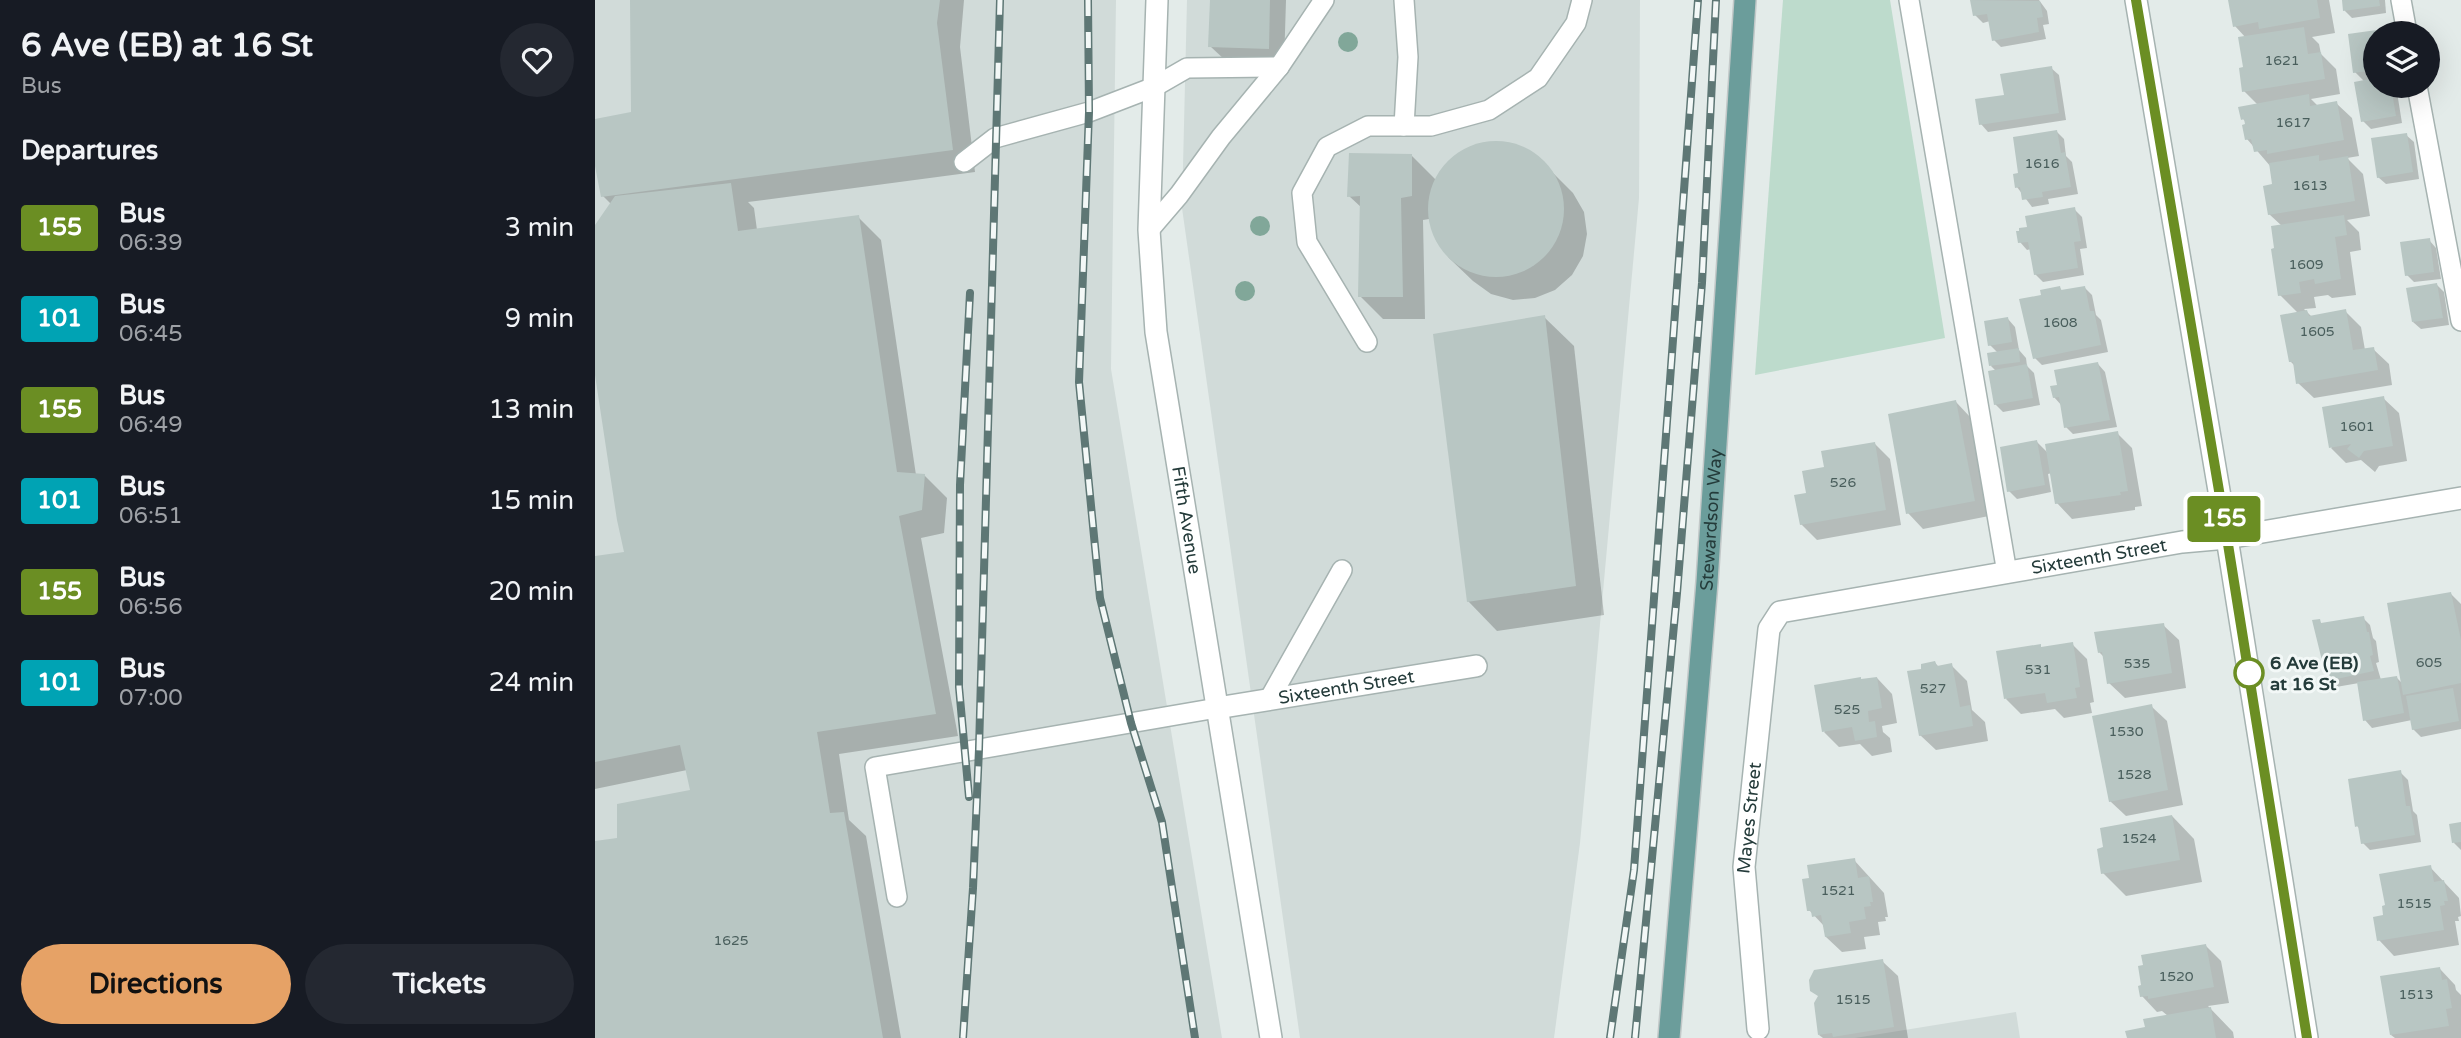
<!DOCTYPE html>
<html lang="en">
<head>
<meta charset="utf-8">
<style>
  :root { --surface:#171b24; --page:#242831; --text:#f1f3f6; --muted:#9ea1a6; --accent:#e6a266 }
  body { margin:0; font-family:"Varela Round",sans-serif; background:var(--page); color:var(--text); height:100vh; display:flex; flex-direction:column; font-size:26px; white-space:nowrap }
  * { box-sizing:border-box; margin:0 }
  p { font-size:23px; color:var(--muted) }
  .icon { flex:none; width:38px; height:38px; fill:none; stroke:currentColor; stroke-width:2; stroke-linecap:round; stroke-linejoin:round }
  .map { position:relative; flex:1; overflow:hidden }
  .panel { display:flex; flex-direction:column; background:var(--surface); width:595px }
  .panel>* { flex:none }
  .badge { padding:0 14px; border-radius:5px; font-size:24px; line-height:46px }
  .tools { position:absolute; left:1768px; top:21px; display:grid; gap:14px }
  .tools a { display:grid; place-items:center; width:77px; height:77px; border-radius:50%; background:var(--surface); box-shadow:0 7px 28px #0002; font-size:35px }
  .map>.badge { position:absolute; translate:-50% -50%; box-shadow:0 0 0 4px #fff }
  h2 { padding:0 21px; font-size:26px; line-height:63px }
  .round { display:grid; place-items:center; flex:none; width:74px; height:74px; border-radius:37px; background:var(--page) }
  .summary { display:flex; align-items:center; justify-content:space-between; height:119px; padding:0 21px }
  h1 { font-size:33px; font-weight:700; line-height:52px }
  .button { display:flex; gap:14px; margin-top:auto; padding:14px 21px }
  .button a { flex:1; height:80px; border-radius:42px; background:var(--accent); color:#111; font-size:28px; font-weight:700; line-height:80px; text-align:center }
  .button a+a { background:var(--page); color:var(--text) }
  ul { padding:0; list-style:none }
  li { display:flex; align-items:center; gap:21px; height:91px; padding:0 21px }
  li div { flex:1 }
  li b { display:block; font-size:26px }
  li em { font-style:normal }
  li .badge { min-width:77px; font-weight:700; text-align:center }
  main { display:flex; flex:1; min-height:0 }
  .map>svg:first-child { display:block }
</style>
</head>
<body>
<main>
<section class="panel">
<div class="summary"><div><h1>6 Ave (EB) at 16 St</h1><p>Bus</p></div><a class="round"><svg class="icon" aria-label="heart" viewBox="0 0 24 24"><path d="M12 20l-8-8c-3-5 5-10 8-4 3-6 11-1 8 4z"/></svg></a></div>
<h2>Departures</h2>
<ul>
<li><span class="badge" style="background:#6b8e23;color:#fff">155</span><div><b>Bus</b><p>06:39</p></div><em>3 min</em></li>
<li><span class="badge" style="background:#00a3b4;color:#fff">101</span><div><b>Bus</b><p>06:45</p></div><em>9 min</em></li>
<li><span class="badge" style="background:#6b8e23;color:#fff">155</span><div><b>Bus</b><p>06:49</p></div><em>13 min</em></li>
<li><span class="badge" style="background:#00a3b4;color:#fff">101</span><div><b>Bus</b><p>06:51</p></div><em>15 min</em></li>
<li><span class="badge" style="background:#6b8e23;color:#fff">155</span><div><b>Bus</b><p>06:56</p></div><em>20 min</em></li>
<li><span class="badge" style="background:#00a3b4;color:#fff">101</span><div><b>Bus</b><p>07:00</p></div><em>24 min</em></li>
</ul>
<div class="button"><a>Directions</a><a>Tickets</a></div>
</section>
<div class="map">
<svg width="1866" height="1038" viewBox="0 0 1866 1038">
  <rect width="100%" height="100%" fill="#e3ebe9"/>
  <g fill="#d1dbd9">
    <polygon points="0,0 521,0 516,369 627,1038 0,1038"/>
    <polygon points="592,0 1045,0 1044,198 985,843 959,1038 705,1038 587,208"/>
    <polygon points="1421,1012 1425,1038 1260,1038"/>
  </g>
  <polygon fill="#bddbcc" points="1188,0 1295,0 1350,338 1160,375"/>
  <g fill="#0003">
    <polygon points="36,0 369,0 365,47 380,172 153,202 159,208 162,230 263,217 286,240 321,475 329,475 352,498 349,533 326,538 363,736 244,754 254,820 271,836 306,1038 0,1038 0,843 24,839 97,791 92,770 0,789 0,558 31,553 0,364 0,228 16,204 8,196 0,157 0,121 37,114"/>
    <polygon points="617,0 691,0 689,64 631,61 615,46"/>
    <polygon points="1377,0 1444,0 1452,11 1454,24 1448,25 1451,39 1406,47 1399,40 1395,21 1388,23 1380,15"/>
    <polygon points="1635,0 1734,0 1740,33 1717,37 1724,44 1726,54 1741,69 1745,94 1716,99 1723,106 1741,103 1757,118 1764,156 1752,158 1768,174 1775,216 1752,220 1764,232 1766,250 1755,252 1761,295 1737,298 1733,295 1719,297 1721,308 1709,309 1717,317 1750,311 1766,327 1770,350 1778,349 1794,364 1797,385 1719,398 1703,383 1700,366 1696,362 1703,313 1685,295 1681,249 1687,226 1674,214 1679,186 1676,167 1652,139 1652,123 1648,119 1663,105 1649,91 1651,38 1640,26"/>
    <polygon points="1748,0 1790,0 1791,13 1757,18 1750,11"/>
    <polygon points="1789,31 1791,33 1780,33 1780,86 1801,86 1807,123 1776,129 1768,121 1770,82 1760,72 1755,35"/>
    <polygon points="1456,68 1464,75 1471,120 1393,132 1386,124 1411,96"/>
    <polygon points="1461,131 1469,139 1471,156 1477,162 1483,194 1453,199 1454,204 1437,207 1422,187 1425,174"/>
    <polygon points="1811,135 1819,142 1824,179 1791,184 1783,177"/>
    <polygon points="897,142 919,144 938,153 978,193 989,212 992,234 988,256 977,275 960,290 940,298 918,300 896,294 878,281 854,258 841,240 834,219 828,220 830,319 788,319 765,296 767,208 754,196 817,156 841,180 856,159 875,147"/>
    <polygon points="1479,209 1487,217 1492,248 1485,249 1489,275 1448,282 1440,274 1436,249 1432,250 1425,242"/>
    <polygon points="1834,240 1841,248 1846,279 1819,282 1812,275"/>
    <polygon points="1842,285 1849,292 1854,325 1826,329 1818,322"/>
    <polygon points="1465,288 1468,292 1490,288 1497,295 1501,315 1506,320 1513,352 1447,365 1440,358"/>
    <polygon points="949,317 979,346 1009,615 902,631 873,601"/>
    <polygon points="1413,319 1420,327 1424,350 1431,358 1432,366 1439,373 1445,405 1408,412 1400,404 1401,371 1396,366 1403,353 1395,345"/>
    <polygon points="1503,364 1510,372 1522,427 1478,434 1471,427 1467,406 1459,397"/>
    <polygon points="1788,398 1804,413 1812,461 1784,466 1780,472 1766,460 1751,463 1736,448"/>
    <polygon points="1361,402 1376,418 1394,516 1328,529 1313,513"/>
    <polygon points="1522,433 1537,448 1547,506 1540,507 1540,510 1477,519 1462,503 1457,473 1453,474 1456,492 1422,499 1414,491 1442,442 1453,453"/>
    <polygon points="1280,444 1295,459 1306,525 1222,540 1206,524 1213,494 1231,468"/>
    <polygon points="1856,594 1866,604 1866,729 1826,737 1818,729 1817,720 1777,728 1770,720 1764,683 1741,687 1733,680 1724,621 1728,625 1768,618 1775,625 1778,638 1781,641 1784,662 1781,663 1786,680 1801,677 1808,684"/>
    <polygon points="1568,625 1584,640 1591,688 1530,698 1514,683 1510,658 1504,652"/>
    <polygon points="1477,644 1492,659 1499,702 1495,703 1497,713 1469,718 1460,709 1426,714 1411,699 1445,646 1448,649"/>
    <polygon points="1340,663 1344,667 1356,665 1372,681 1377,710 1390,722 1393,741 1341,750 1325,735 1328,670"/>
    <polygon points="1282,678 1297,694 1302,723 1287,726 1288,732 1295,738 1297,752 1277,756 1265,744 1244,747 1229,732"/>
    <polygon points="1556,706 1572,721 1588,805 1531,816 1515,801"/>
    <polygon points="1805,772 1813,780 1818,811 1822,815 1826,842 1775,850 1768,843 1766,830 1762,826"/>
    <polygon points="1577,816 1599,839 1607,882 1531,896 1508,873"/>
    <polygon points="1866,824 1866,850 1859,843"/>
    <polygon points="1259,860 1289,893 1293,917 1290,917 1291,921 1283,922 1285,935 1269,937 1271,949 1247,952 1231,937 1230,927 1214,910"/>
    <polygon points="1835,867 1864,898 1866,916 1863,917 1864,921 1860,921 1864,945 1799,956 1784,940"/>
    <polygon points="1610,945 1626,961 1634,1003 1613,1006 1638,1032 1639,1038 1533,1038 1573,1016 1567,1011 1562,1012 1547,996"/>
    <polygon points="1287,961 1303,976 1313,1038 1228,1038 1224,1035"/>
    <polygon points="1845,969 1860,985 1861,990 1866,995 1866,1038 1800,1038 1796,1035"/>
  </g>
  <g fill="#b8c6c3">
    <polygon points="35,0 345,0 342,23 358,150 6,197 0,166 0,119 36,112"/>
    <polygon points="615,0 675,0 674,49 613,47"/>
    <polygon points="1375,0 1445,1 1448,17 1442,18 1444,32 1397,41 1392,14 1378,16"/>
    <polygon points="1633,0 1722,0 1725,18 1664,29 1663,22 1638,27"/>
    <polygon points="1747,0 1784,0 1785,6 1748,11"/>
    <polygon points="1709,27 1713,54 1726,52 1730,79 1647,92 1644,68 1648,67 1643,37"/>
    <polygon points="1789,29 1790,33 1780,33 1780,70 1758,73 1753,34"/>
    <polygon points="1457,66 1464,113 1384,125 1380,99 1409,95 1405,74"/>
    <polygon points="1780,78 1780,86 1796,86 1801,116 1766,122 1759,82"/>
    <polygon points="1714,94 1715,106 1742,101 1749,140 1672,154 1672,150 1659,152 1656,139 1650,140 1647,125 1650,124 1649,119 1646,120 1643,107"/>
    <polygon points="1462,130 1466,153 1470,152 1476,187 1447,192 1448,197 1427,200 1425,187 1420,188 1418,174 1423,173 1418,137"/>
    <polygon points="1812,133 1818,172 1782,178 1776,138"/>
    <circle cx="901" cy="209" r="68"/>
    <polygon points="754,153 817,154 817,196 806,198 808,297 763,297 765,196 752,197"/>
    <polygon points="1724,155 1724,161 1753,156 1760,201 1673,215 1668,186 1677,184 1674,163"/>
    <polygon points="136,183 143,231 264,215 302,472 330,474 327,510 304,516 341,714 222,732 235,813 249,812 288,1038 0,1038 0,841 22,838 22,804 95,790 85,745 0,762 0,556 29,552 22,520 0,375 0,225 20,196"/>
    <polygon points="1480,207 1486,241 1479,242 1483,268 1439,275 1433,242 1423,243 1421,231 1424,231 1424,228 1432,227 1430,216"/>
    <polygon points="1749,215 1752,235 1740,237 1746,279 1720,284 1719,279 1704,282 1706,293 1683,296 1676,249 1679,248 1676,226"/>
    <polygon points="1835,238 1839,272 1810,276 1805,242"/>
    <polygon points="1842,283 1848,318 1817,322 1811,288"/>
    <polygon points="1465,286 1466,290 1490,286 1495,311 1499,311 1506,345 1438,359 1424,299 1446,295 1445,290"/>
    <polygon points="1751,309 1758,350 1779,347 1783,370 1701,384 1698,362 1694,362 1685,315 1712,310 1714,316"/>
    <polygon points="950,315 981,586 872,602 838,334"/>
    <polygon points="1413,317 1417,342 1393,346 1389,321"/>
    <polygon points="1424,348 1425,362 1394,366 1392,353"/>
    <polygon points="1503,362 1515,420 1469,428 1464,397 1458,398 1455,386 1462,385 1459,370"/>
    <polygon points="1432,364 1438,398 1399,405 1393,371"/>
    <polygon points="1789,396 1798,446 1769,451 1764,458 1752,449 1756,444 1734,448 1727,407"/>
    <polygon points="1361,400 1380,501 1311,514 1293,414"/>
    <polygon points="1523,431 1533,491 1525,492 1526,495 1460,504 1450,444"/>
    <polygon points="1442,440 1450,485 1412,492 1405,447"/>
    <polygon points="1280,442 1291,510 1205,525 1199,495 1211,493 1207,471 1229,467 1226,451"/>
    <polygon points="1856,592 1866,640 1866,683 1808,695 1792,603"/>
    <polygon points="1769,616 1772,632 1774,632 1778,655 1775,656 1779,671 1732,681 1717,620 1725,619 1726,623"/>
    <polygon points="1569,623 1577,673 1512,684 1507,652 1503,653 1499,632"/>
    <polygon points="1478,642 1485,687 1480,688 1482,698 1452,703 1450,693 1409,699 1401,651 1446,644 1446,647"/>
    <polygon points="1340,661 1342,666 1357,663 1365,707 1375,705 1378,726 1324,736 1312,671 1326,669 1326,664"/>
    <polygon points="1802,676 1809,713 1768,721 1762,682"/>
    <polygon points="1266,677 1266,679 1282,677 1287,708 1273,711 1274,722 1280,721 1282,737 1260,741 1257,727 1227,732 1219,685"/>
    <polygon points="1858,688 1864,721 1817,730 1811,696"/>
    <polygon points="1557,704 1573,790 1514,802 1497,716"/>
    <polygon points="1806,770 1811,806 1815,806 1820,835 1766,844 1763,826 1760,827 1753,779"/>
    <polygon points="1577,815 1585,860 1506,874 1502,849 1508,847 1505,828"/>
    <polygon points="1866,822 1866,842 1857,843 1854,824"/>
    <polygon points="1260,858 1263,878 1274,876 1278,902 1275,902 1276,906 1269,907 1271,919 1254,922 1256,933 1230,937 1226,915 1217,917 1216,911 1212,911 1207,879 1214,878 1212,865"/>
    <polygon points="1836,865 1839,882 1849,880 1853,901 1849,901 1850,905 1845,906 1849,930 1782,941 1778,917 1788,915 1787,906 1790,905 1784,874"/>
    <polygon points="1611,944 1619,987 1553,999 1553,996 1545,997 1543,986 1546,985 1543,966 1548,965 1546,955"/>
    <polygon points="1288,959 1299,1027 1238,1037 1237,1033 1223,1035 1219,1003 1223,996 1215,991 1214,980 1219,970"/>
    <polygon points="1845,967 1847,980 1852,979 1857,1008 1851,1009 1854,1026 1795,1035 1785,976"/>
    <polygon points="1616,1007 1621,1038 1532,1038 1530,1031 1550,1027 1548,1019"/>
  </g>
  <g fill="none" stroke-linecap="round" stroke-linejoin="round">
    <defs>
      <g id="service">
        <polyline points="809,0 813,57 809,126"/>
        <polyline points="1314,0 1412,573"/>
        <polyline points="1806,0 1812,33"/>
        <polyline points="1822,86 1866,321"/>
        <polyline points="369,162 400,138 494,112 559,87 592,68 684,67"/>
        <polyline points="554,230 584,195 626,137 684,67 729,0"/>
        <polyline points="772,342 712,242 707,193 732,147 773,126 836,126 894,110 943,78 981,23 987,0"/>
        <polyline points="675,698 747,570"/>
        <polyline points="302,897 280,767 622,708"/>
      </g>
      <g id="minor">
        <path id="s1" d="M562 0 554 230 561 332 676 1038"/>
        <path id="s2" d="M622 708 881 666"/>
        <path id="s3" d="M1163 1029 1149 867 1174 629 1185 612 1587 542 1632 538 1866 498"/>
      </g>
      <polyline id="tertiary" points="1541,0 1632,538 1712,1038"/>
      <g id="primary">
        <path id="s4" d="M1074 1038 1112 582 1150 0"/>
      </g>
    </defs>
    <use href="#service" stroke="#a6b3b1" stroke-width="22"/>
    <use href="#minor" stroke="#a6b3b1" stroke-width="24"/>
    <use href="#tertiary" stroke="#a6b3b1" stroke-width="24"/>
    <use href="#primary" stroke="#c2c8c8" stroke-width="24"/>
    <use href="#service" stroke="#fff" stroke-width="19"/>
    <use href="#minor" stroke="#fff" stroke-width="21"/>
    <use href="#tertiary" stroke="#fff" stroke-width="21"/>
    <use href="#primary" stroke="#6b9d9b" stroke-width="21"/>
    <defs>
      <g id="rail">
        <polyline points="493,0 494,112 484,382 505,598 536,723 567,822 600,1038"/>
        <polyline points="374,797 364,687 365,485 375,293"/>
        <polyline points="368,1038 378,888 384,749 405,0"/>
        <polyline points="1015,1038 1039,870 1103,0"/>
        <polyline points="1040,1038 1082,593 1107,283 1121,0"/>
      </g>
    </defs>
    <use href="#rail" stroke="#5e7775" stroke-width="8"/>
    <use href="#rail" stroke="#f3f8f7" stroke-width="5" stroke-dasharray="16" stroke-linecap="butt"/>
  </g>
  <g fill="#81a799">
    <circle cx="753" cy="42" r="10"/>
    <circle cx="665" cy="226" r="10"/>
    <circle cx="650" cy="291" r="10"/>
  </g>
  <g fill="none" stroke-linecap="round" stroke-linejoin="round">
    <defs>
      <polyline id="line" points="1541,0 1632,538 1712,1038"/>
    </defs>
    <use href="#line" stroke="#fff" stroke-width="16"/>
    <use href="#line" stroke="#6b8e23" stroke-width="10"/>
  </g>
  <circle fill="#fff" stroke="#6b8e23" stroke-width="3.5" cx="1654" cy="673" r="14"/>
  <g text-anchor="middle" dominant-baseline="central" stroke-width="6" stroke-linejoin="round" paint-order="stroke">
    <g font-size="14" fill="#495e5c">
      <text x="1687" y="60">1621</text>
      <text x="1698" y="122">1617</text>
      <text x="1447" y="163">1616</text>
      <text x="1715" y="185">1613</text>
      <text x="1711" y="264">1609</text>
      <text x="1465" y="322">1608</text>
      <text x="1722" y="331">1605</text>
      <text x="1762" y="426">1601</text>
      <text x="1248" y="482">526</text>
      <text x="1834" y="662">605</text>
      <text x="1542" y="663">535</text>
      <text x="1443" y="669">531</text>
      <text x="1338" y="688">527</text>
      <text x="1252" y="709">525</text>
      <text x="1531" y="731">1530</text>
      <text x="1539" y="774">1528</text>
      <text x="1544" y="838">1524</text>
      <text x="1243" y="890">1521</text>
      <text x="1819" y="903">1515</text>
      <text x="136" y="940">1625</text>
      <text x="1581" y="976">1520</text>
      <text x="1821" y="994">1513</text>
      <text x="1258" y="999">1515</text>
    </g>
    <g font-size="18" fill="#243b3a" stroke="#f3f8f7">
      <text stroke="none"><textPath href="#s4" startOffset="520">Stewardson Way</textPath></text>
      <text stroke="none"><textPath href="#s1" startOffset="523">Fifth Avenue</textPath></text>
      <text stroke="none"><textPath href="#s3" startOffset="746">Sixteenth Street</textPath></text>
      <text stroke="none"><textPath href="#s2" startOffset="131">Sixteenth Street</textPath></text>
      <text stroke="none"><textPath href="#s3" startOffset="212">Mayes Street</textPath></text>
    </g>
    <g font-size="18" font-weight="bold" fill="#243b3a" stroke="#f3f8f7" text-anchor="start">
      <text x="1675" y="663">6 Ave (EB)<tspan x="1675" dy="21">at 16 St</tspan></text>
    </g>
  </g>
</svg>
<div class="tools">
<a><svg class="icon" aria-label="layers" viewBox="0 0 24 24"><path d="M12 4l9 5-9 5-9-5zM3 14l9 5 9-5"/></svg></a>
</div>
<b class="badge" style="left:1629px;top:519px;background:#6b8e23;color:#fff">155</b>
</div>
</main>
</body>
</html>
